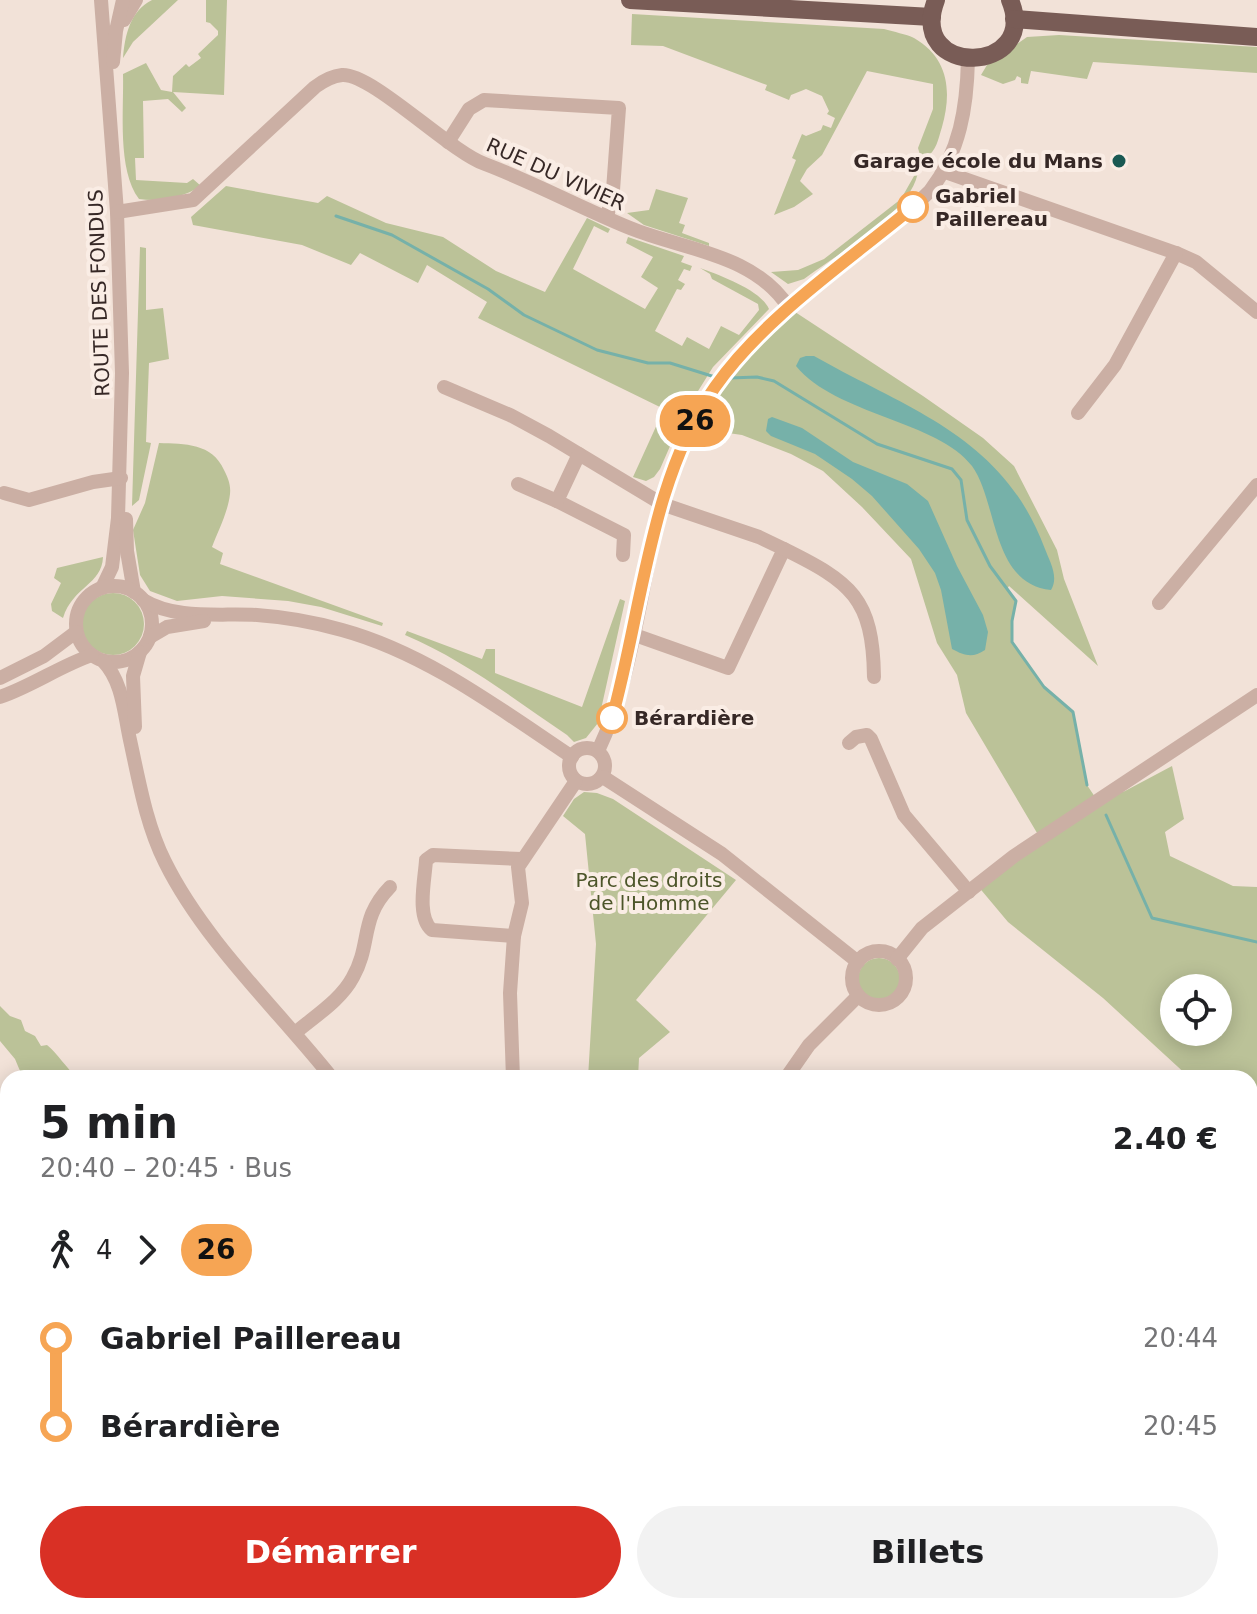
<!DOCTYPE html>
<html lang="fr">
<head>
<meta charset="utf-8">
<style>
  :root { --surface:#fff; --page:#f2f2f2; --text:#202124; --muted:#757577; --accent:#d93025 }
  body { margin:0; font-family:"DejaVu Sans",sans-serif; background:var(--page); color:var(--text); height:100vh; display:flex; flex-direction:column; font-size:30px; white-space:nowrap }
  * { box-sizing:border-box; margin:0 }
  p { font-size:26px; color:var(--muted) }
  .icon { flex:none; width:44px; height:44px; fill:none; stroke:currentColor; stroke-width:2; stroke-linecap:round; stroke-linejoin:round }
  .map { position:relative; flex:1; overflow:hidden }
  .panel { position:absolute; left:0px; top:1070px; width:1258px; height:544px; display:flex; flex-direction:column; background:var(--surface); border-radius:24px 24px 0 0; box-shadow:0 4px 20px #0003 }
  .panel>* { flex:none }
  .badge { padding:0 16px; border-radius:26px; font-size:28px; line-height:52px }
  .buttons { position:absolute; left:1160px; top:974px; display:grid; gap:16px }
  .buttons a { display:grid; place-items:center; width:72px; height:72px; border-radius:50%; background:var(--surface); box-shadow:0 4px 20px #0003; font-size:40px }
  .map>.badge { position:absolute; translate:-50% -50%; box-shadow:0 0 0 4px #fff }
  .legs { display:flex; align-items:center; gap:12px; height:88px; padding:0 40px; font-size:26px }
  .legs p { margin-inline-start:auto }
  .headline { display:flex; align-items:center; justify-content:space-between; height:136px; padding:0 40px }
  h1 { font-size:44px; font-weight:700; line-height:60px }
  .action { display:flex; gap:16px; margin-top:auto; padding:16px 40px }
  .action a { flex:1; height:92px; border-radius:48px; background:var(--accent); color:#fff; font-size:32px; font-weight:700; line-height:92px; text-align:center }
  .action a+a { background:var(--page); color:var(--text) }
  ul { padding:0 40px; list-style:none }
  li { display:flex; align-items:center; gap:28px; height:88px; font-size:30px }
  li i { display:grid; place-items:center; width:12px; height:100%; margin:0 10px; background:currentColor }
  li i::after { content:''; width:20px; height:20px; margin:-10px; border:6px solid; border-radius:50%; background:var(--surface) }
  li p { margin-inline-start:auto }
  li:first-child i { background:linear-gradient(#0000 50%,currentColor 0) }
  li:last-child i { background:linear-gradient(currentColor 50%,#0000 0) }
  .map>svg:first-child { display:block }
</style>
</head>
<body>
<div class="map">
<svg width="1257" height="1614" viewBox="0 0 1257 1614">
  <rect width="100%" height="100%" fill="#f2e2d8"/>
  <g fill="#bbc298" fill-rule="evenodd">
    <path d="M152 0H178L133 42 123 58C125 35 130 11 152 0Z"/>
    <path d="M206 0H227L224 95 173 92 186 108 182 112 168 99 143 101 144 158H135L136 180 187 183 193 179 201 186C182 198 161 202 139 199 117 170 124 110 123 74L146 63 161 90 172 92 173 76 186 64 189 67 201 58 198 54 218 35V31L210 23 206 22Z"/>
    <path d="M632 14 884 29C894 32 906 34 914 38 949 58 952 92 942 127 938 139 937 151 925 158L920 155 918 148 933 109V84L867 71 822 155 807 169 800 181 813 194 794 207 774 215 796 160 792 158 802 134 806 136 821 130 823 125 831 128 835 118 827 114 829 111 822 96 806 89 791 95 789 100 765 90 767 85 663 46 631 45Z"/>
    <polygon points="1059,35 1257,47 1257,73 1093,62 1087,79 1031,71 1028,84 1021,83 1021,78 1017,76 1015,80 1003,84 981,75 987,65 1027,37"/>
    <path d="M918 169C917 210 834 256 804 279L788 284 771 272 798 270 824 259 901 199Z"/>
    <path d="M226 186 318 203 327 196 386 223 443 237 496 271 545 292 587 218 610 229 608 233 594 226 573 269 645 309 658 288 641 277 653 257 626 243 628 237 684 256 681 262 692 266 690 271 684 269 678 280 685 284 681 290 677 289 655 331 682 346 687 337 709 349 721 326 739 335 759 310 758 304 712 279 710 274 700 268C719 275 761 290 769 309L713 367 685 412 660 469 654 477 646 481 633 477 664 409 478 318 487 302 427 265 418 283 360 253 351 265 302 245 193 225 191 217Z"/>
    <polygon points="656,189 688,198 679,223 685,225 682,233 709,243 709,246 644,225 627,213 649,210"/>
    <polygon points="140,247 146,248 146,310 163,308 169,359 149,363 146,442 151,443 139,500 132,506"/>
    <path d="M789 308 923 396 983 438 1014 466 1057 550 1064 579 1098 666 1009 586 1007 589 1016 601 1012 621V642L1044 687 1073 712 1087 785 1097 800 1125 791 1172 766 1184 819 1165 832 1170 856 1233 886 1257 887V1139L1250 1133V1078H1190L1103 998 1008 922 977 885 1040 838 966 713 957 675 937 643 911 559 862 507 823 471 791 454 742 435 728 433 715 436 692 428 699 411ZM1174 988H1218V1032H1174Z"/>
    <path d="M159 443C185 444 212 443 224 470 228 478 231 485 230 494 228 512 218 531 212 547L223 553 220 564 383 623 382 626 321 607 288 601 222 596 177 601 150 591 140 575 133 530 145 503Z"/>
    <path d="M103 557C102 585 73 586 63 618L52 611 51 604 61 583 54 578 57 568Z"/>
    <circle cx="113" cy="624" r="31"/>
    <path d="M620 599 625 601 598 723 586 738 574 742 567 735C514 699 464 660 405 635L407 631 482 659 486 649H495V673L582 707Z"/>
    <polygon points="584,792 597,793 613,799 736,880 636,1000 670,1032 639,1058 638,1078 588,1078 596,944 585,834 563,816 574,799"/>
    <circle cx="879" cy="979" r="21"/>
    <path d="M0 1006 10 1016 21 1020 25 1031 35 1036 41 1046 47 1045C58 1054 66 1068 78 1078H23L15 1059 0 1041Z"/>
    <polygon points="661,1606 950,1606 952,1614 633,1614"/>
  </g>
  <g fill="#76b1a9">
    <path d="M806 356H814C909 410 1003 436 1045 549 1050 562 1059 577 1051 590 991 584 998 502 972 466 938 421 836 415 796 366L800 358Z"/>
    <path d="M772 417 802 428 853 462 907 484 928 501 957 566 983 615 988 632 985 650C973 658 965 656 952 649L941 590 935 573 919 549 872 496 852 479 815 454 771 436 766 431 768 419Z"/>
    <polygon points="0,1098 8,1100 8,1197 0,1195"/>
    <polygon points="254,1606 317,1606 315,1614 252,1614"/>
  </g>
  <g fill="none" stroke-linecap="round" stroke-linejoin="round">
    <g stroke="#76b1a9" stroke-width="3">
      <polyline points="336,216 392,235 488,289 524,315 597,350 648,363 670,363 715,377"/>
      <polyline points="730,378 757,377 774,381 877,444 952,469 961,480 967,520 990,566 1016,601 1012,621 1012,642 1044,687 1073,712 1087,785"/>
      <polyline points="1106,815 1152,918 1257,942"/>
    </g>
    <g stroke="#cbafa4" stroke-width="14">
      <polyline points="101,0 117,212 122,373 118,518 112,567 102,588"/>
      <polyline points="124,20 136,0"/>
      <polyline points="113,62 116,31 123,0"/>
      <polyline points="448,142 469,109 484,100 619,108 613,190 607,217"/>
      <polyline points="945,172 1176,253 1196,262 1257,312"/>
      <path d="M117 212 193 200 315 87C323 81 332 76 342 75 372 73 449 151 485 164 535 183 581 208 630 228 684 250 755 254 789 308"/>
      <polyline points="444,387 510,415 549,436 662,504 759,537 784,549 728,668 632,634"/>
      <polyline points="1078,413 1115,365 1176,253"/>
      <polyline points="579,454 557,501 624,535 623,555"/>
      <polyline points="518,484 557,501"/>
      <polyline points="4,493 29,500 93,482 121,478"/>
      <polyline points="126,519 127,551 134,592"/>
      <path d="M784 549C851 582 873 598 874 677"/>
      <circle cx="114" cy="624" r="38"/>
      <path d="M143 600C176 620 219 613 257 615 285 617 314 622 342 630 426 653 500 709 572 757"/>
      <polyline points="1159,603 1257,485"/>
      <polyline points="150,637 167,627 204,621"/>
      <path d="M103 661C123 682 124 713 130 740 139 781 146 824 165 862 204 941 277 1009 332 1078"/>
      <polyline points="0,678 44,656 76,632"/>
      <path d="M0 697C32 686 60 666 92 655"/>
      <polyline points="135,727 133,676 140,652"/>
      <polyline points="849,743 856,737 867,735 871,739 904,815 969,892"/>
      <circle cx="587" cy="766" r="18"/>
      <path d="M598 751C649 643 639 512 701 408 757 315 855 265 930 191 960 152 967 107 968 59"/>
      <polyline points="603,777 722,854 858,962"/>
      <path d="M514 936 432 930C416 917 425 879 426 860L433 855 521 859"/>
      <circle cx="879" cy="978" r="27"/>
      <polyline points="897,959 922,928 1014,856 1257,695"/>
      <path d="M295 1033C315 1016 341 1000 353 977 372 943 359 919 390 887"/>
      <polyline points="513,1078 510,993 514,936 522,903 518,867 576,781"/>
      <polyline points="786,1078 809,1045 858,996"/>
      <polyline points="363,1614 365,1606"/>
      <polyline points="424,1614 429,1606"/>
    </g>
    <g stroke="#795c56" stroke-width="18">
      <polyline points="630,0 932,17"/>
      <path d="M936 0C906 79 1041 75 1010 0"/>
      <polyline points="1014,19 1257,37"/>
    </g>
  </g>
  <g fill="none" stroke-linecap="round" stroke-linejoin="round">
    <defs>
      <path id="line-1" d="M612 718C642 611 650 479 715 387 763 318 848 261 913 207"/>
    </defs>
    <use href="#line-1" stroke="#fff" stroke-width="18"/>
    <use href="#line-1" stroke="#f6a554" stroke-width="12"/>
  </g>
  <circle fill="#1a5953" stroke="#faede5" stroke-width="3" cx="1119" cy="161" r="8"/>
  <g fill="#fff" stroke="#f6a554" stroke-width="4">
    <circle cx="913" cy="207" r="14"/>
    <circle cx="612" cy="718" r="14"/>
  </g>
  <g text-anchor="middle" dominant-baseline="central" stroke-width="8" stroke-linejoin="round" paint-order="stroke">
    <g font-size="20" font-weight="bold" fill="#362826" stroke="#faede5" text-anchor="end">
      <text x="1103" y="161">Garage école du Mans</text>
    </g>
    <g font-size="20" fill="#362826" stroke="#faede5">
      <text transform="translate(556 174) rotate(24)">RUE DU VIVIER</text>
      <text transform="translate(99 293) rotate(-92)">ROUTE DES FONDUS</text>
    </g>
    <g font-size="20" font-weight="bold" fill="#362826" stroke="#faede5" text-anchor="start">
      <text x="935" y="196">Gabriel<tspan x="935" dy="23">Paillereau</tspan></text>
      <text x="634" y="718">Bérardière</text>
    </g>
    <g font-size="20" fill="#4c5529" stroke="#faede5">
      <text x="649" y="880">Parc des droits<tspan x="649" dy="23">de l'Homme</tspan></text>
    </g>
  </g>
</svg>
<div class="buttons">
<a><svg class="icon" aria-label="locate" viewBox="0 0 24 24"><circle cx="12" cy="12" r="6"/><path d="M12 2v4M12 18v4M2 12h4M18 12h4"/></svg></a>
</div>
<b class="badge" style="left:695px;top:421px;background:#f6a554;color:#111">26</b>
<section class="panel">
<div class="headline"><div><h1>5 min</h1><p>20:40 – 20:45 · Bus</p></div><b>2.40 €</b></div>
<div class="legs"><svg class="icon" aria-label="walk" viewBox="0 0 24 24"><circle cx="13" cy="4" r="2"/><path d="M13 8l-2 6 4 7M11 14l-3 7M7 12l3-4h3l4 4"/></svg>4<svg class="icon" aria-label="forward" viewBox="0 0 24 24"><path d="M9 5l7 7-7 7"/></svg><b class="badge" style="background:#f6a554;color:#111">26</b></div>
<ul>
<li><i style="color:#f6a554"></i><b>Gabriel Paillereau</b><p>20:44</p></li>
<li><i style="color:#f6a554"></i><b>Bérardière</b><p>20:45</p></li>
</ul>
<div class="action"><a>Démarrer</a><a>Billets</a></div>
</section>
</div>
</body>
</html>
